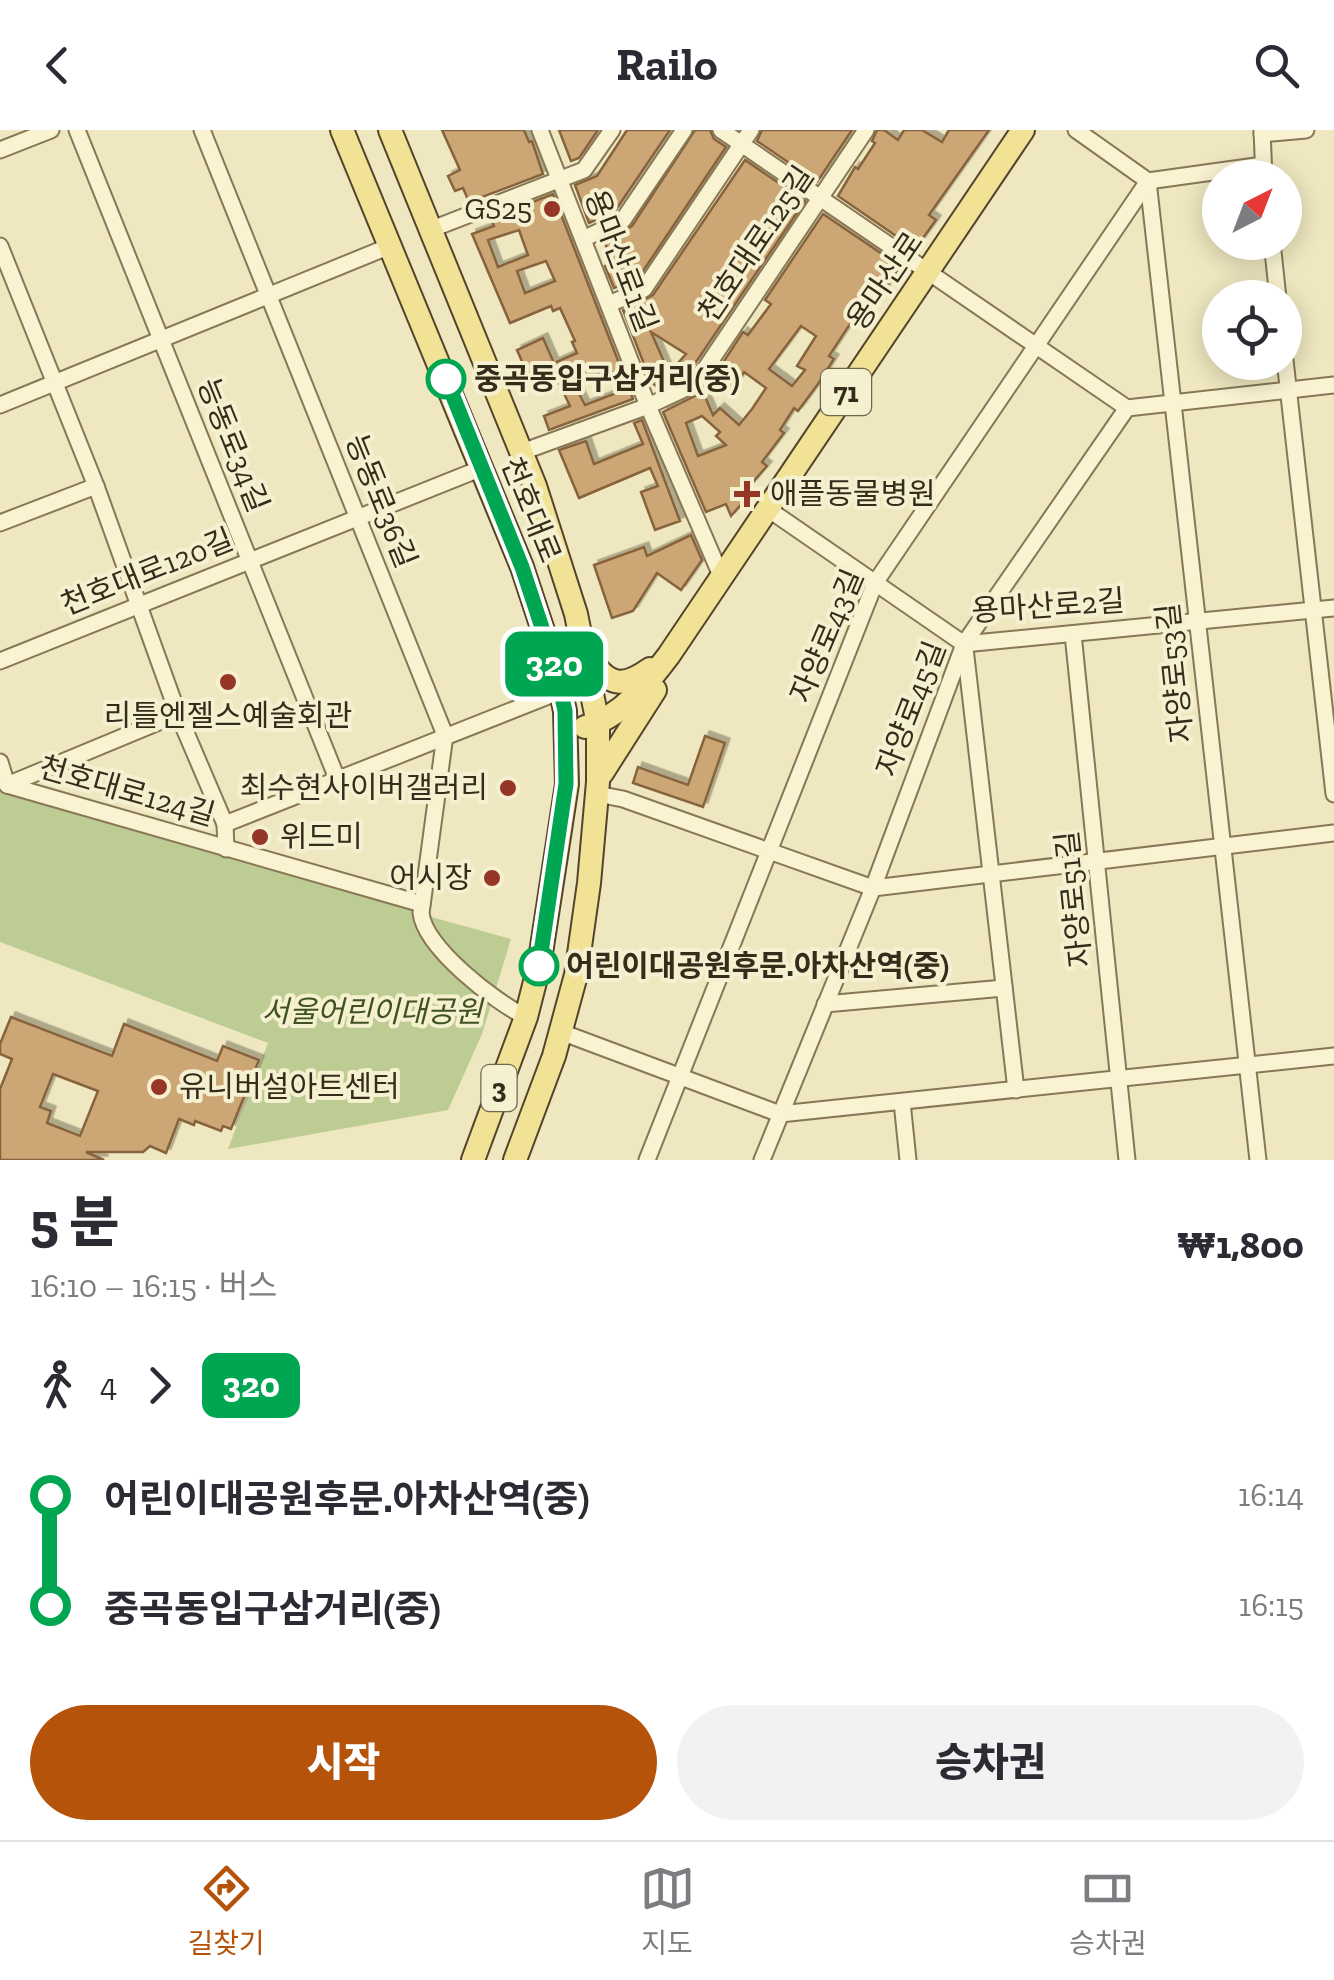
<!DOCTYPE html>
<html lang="ko">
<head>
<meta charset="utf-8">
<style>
  :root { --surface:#fff; --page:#f2f2f3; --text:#2b2b33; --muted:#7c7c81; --line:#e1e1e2; --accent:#b45309 }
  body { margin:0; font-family:"Zilla Slab","Noto Sans KR",serif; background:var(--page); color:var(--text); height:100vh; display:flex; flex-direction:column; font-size:38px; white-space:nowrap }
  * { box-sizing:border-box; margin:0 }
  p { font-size:32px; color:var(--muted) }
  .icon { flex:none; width:55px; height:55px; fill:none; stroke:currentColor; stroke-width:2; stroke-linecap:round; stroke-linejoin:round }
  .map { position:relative; height:1030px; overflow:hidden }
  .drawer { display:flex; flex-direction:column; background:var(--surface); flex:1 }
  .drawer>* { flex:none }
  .badge { padding:0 20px; border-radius:15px; font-size:35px; line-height:65px }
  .needle { width:65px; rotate:42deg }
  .fabs { position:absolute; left:1202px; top:30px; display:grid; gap:20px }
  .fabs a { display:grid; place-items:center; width:100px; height:100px; border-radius:50%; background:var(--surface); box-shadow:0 5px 25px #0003; font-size:50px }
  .map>.badge { position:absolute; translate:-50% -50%; box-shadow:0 0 0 5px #fff }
  .legs { display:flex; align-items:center; gap:15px; height:110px; padding:0 30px; font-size:32px }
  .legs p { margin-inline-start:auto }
  .headline { display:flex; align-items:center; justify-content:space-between; height:170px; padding:0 30px }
  h1 { font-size:55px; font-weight:800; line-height:75px }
  .primary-button { display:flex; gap:20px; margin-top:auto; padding:20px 30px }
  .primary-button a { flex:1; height:115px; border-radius:60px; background:var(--accent); color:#fff; font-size:40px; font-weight:800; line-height:115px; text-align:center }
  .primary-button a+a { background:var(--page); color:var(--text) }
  ul { padding:0 30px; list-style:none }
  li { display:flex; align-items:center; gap:35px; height:110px; font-size:38px }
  li i { display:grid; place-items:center; width:15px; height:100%; margin:0 12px; background:currentColor }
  li i::after { content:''; width:25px; height:25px; margin:-12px; border:8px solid; border-radius:50%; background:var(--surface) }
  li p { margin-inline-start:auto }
  li:first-child i { background:linear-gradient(#0000 50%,currentColor 0) }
  li:last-child i { background:linear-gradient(currentColor 50%,#0000 0) }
  header { display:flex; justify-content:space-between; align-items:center; height:130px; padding:0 30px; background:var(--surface); font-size:45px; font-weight:800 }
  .tabs { display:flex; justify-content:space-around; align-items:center; height:140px; border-top:2px solid var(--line); background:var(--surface); font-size:28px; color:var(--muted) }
  .tabs a { display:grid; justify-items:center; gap:5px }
  .tabs .current { color:var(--accent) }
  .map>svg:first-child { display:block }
</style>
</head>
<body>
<header><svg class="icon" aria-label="back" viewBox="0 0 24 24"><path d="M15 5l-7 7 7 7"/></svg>Railo<svg class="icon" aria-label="search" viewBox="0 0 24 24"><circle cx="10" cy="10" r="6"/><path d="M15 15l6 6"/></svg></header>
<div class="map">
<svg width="1334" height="1030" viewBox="0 0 1334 1030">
  <defs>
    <filter id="shadow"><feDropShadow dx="4.5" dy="-4.5" stdDeviation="0" flood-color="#0004"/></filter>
  </defs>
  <rect width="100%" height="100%" fill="#eee7bf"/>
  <polygon fill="#bdcc93" points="0,651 418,777 417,783 511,809 482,904 448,980 228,1019 268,913 0,812"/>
  <g fill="#cca675" stroke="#86643d" stroke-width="2.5" fill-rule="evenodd" filter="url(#shadow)">
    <polygon points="442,0 524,0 529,12 532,11 543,44 469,72 463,58 455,61 448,46 460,40"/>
    <polygon points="559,0 598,0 579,28 571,31"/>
    <polygon points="627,0 670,0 615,81 589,93 575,55 597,46"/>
    <polygon points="695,0 710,0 714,9 726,17 637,150 614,158 605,136 613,132 604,111 632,96"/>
    <polygon points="762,0 852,0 817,52 757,11"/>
    <polygon points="877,0 884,0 898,10 904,0 922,0 942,12 949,0 989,0 929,85 936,90 915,119 838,66 855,37 858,39 875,13 872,11"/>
    <polygon points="745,30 805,71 694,235 690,233 692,238 689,242 678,233 686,224 651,202 673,252 659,258 651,252 623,180 653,165"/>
    <path d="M553 64 633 269 549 300 544 286 570 276 558 251 535 261 517 220 543 208 554 233 577 223 572 212 575 211 560 178 553 181 551 176 510 193 472 104 494 96 491 88ZM519 100 528 125 498 137 488 110ZM546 131 555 151 525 163 517 141ZM610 238 619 262 585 275 575 256Z"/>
    <path d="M823 84 900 136 872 179 867 175 848 197 829 226 834 229 818 254 798 281 794 278 780 300 784 303 762 332 767 336 741 366 745 370 731 386 726 374 706 382 663 282 703 262 713 285 720 278 739 295 752 279 766 258 744 242 731 261 713 248 743 202 748 205 771 174 765 170ZM801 196 816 206 797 236 805 240 792 256 769 239ZM702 286 720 302 716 306 726 315 698 326 686 293Z"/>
    <polygon points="642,290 680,391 655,400 641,362 658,356 650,338 579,368 559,320 586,311 594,334 643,314 634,293"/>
    <polygon points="691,405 702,430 681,460 657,443 633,481 612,488 594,435 644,417 647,426"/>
    <polygon points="705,606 725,613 703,677 633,653 638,637 688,655"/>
    <path d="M11 887 112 926 124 894 217 931 223 916 259 930 231 999 223 996 221 1001 195 991 194 995 179 989 166 1023 150 1016 143 1022H86L104 1030H0V959L12 929 0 924V914ZM53 944 98 961 80 1006 47 993 51 981 40 977Z"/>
  </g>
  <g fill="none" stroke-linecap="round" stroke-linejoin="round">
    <defs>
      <g id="minor">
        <polyline points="77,0 338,651"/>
        <path d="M202 0 445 605 421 783C425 818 495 872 526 887"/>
        <polyline points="540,0 648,276 722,448"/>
        <polyline points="721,0 1127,278 1334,255"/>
        <polyline points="1076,0 1148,51 1263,35"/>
        <polyline points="1262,0 1264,48"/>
        <polyline points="1262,4 1306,0"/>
        <polyline points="0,20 51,0"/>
        <polyline points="1148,51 1258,1030"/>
        <polyline points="432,99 584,40 612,0"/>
        <polyline points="583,109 623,90 684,0"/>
        <polyline points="1272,112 1278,168"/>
        <polyline points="0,116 96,356 178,584 225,694 226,719"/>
        <polyline points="609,174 644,159 751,0"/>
        <polyline points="1285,230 1334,664"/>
        <polyline points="0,275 390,116"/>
        <polyline points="522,322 648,276 695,254 866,0"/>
        <polyline points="768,379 964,514 1334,478"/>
        <polyline points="0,393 96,356"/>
        <polyline points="1073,504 1127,1030"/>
        <polyline points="965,518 1016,960"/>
        <polyline points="0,531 482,338"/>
        <polyline points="0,632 7,655 422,774"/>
        <polyline points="7,655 178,584"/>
        <polyline points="597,664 623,669 873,758 1334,703"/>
        <polyline points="225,694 561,561"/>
        <polyline points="825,874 1004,858"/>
        <polyline points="561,902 780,984 1334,926"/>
        <polyline points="902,972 908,1030"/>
        <polyline points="647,1030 875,453 1148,51"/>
        <polyline points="762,1030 873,758 964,514 1127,278"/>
      </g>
      <g id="primary">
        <polyline points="342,0 522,437 556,540 565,581 567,654 539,836 526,887 473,1030"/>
        <polyline points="390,0 535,356 576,484 598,594 598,652 589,753 576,845 554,926 515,1030"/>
        <path d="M588 526C608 556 622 559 650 539"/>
        <path d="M585 597C622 587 647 554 669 525L1023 0"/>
        <polyline points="602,643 655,560"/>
      </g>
    </defs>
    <use href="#minor" stroke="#877757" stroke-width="19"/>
    <use href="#primary" stroke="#54442c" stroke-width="26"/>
    <use href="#minor" stroke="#f9f3d2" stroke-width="15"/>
    <use href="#primary" stroke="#f2e296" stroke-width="22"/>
  </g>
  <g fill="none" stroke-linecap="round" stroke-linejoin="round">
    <defs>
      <polyline id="line-1" points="446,249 522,437 556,540 565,581 566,654 539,836"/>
    </defs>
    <use href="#line-1" stroke="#fff" stroke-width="22"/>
    <use href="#line-1" stroke="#00a651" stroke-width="15"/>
  </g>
  <g fill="#963627" stroke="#f5f0cf" stroke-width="4">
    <circle cx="552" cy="79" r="10"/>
    <path d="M742 349h10v10h10v10h-10v10h-10v-10h-10v-10h10z"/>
    <circle cx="228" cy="552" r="10"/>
    <circle cx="508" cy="658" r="10"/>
    <circle cx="260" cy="707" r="10"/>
    <circle cx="492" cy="748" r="10"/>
    <circle cx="159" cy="957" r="10"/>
  </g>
  <g fill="#fff" stroke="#00a651" stroke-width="5">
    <circle cx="446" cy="249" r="18"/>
    <circle cx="539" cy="836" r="18"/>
  </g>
  <g text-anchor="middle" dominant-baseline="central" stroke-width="8" stroke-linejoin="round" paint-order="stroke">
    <g fill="#f5f0cf" stroke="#6f6752" stroke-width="2.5">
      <rect x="821" y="239" width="50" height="46" rx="8"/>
      <rect x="481.5" y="935" width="35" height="46" rx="8"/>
    </g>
    <g font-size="28" font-weight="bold" fill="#362c1c">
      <text x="846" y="262">71</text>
      <text x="499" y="958">3</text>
    </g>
    <g font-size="30" fill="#362c1c" stroke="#f5f0cf" text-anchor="end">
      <text x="532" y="79">GS25</text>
      <text x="770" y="364" text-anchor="start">애플동물병원</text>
      <text x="228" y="586" text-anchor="middle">리틀엔젤스예술회관</text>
      <text x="488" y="658">최수현사이버갤러리</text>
      <text x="280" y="707" text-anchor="start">위드미</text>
      <text x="472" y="748">어시장</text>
      <text x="179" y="957" text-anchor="start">유니버설아트센터</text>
    </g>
    <g font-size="30" fill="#362c1c" stroke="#f5f0cf">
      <text transform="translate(756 114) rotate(-56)">천호대로125길</text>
      <text transform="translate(621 131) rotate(69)">용마산로1길</text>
      <text transform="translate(885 151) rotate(-56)">용마산로</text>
      <text transform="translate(233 315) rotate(68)">능동로34길</text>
      <text transform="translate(381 371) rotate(68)">능동로36길</text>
      <text transform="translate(531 380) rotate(68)">천호대로</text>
      <text transform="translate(147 442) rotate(-22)">천호대로120길</text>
      <text transform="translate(1048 476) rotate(-4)">용마산로2길</text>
      <text transform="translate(827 506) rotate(-67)">자양로43길</text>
      <text transform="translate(1175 543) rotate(-96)">자양로53길</text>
      <text transform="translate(911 579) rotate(-69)">자양로45길</text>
      <text transform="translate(127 661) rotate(16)">천호대로124길</text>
      <text transform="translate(1074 769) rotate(-96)">자양로51길</text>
    </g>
    <g font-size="30" font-weight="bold" fill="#362c1c" stroke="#f5f0cf" text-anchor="start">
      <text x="474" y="249">중곡동입구삼거리(중)</text>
      <text x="566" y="836">어린이대공원후문.아차산역(중)</text>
    </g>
    <g font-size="30" font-style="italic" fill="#405222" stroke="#f5f0cf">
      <text x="372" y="882">서울어린이대공원</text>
    </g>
  </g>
</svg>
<div class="fabs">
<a><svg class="needle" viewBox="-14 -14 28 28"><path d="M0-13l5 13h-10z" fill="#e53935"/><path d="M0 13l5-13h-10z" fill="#7c7c81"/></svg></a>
<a><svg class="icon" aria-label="locate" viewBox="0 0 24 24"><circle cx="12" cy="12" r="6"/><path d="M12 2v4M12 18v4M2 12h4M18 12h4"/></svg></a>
</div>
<b class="badge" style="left:554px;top:534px;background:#00a651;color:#fff">320</b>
</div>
<section class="drawer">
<div class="headline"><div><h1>5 분</h1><p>16:10 – 16:15 · 버스</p></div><b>₩1,800</b></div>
<div class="legs"><svg class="icon" aria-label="walk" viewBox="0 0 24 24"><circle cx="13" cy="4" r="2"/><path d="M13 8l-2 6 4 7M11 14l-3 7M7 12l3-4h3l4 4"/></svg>4<svg class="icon" aria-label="forward" viewBox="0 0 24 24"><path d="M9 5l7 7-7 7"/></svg><b class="badge" style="background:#00a651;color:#fff">320</b></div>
<ul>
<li><i style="color:#00a651"></i><b>어린이대공원후문.아차산역(중)</b><p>16:14</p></li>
<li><i style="color:#00a651"></i><b>중곡동입구삼거리(중)</b><p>16:15</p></li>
</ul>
<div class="primary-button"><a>시작</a><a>승차권</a></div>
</section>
<nav class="tabs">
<a class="current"><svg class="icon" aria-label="directions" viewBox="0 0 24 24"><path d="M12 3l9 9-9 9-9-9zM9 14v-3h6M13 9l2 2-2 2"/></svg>길찾기</a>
<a><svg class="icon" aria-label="map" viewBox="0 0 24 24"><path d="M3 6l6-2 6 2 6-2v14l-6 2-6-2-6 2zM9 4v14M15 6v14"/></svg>지도</a>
<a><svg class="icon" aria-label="tickets" viewBox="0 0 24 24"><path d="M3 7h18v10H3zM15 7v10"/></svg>승차권</a>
</nav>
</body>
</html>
